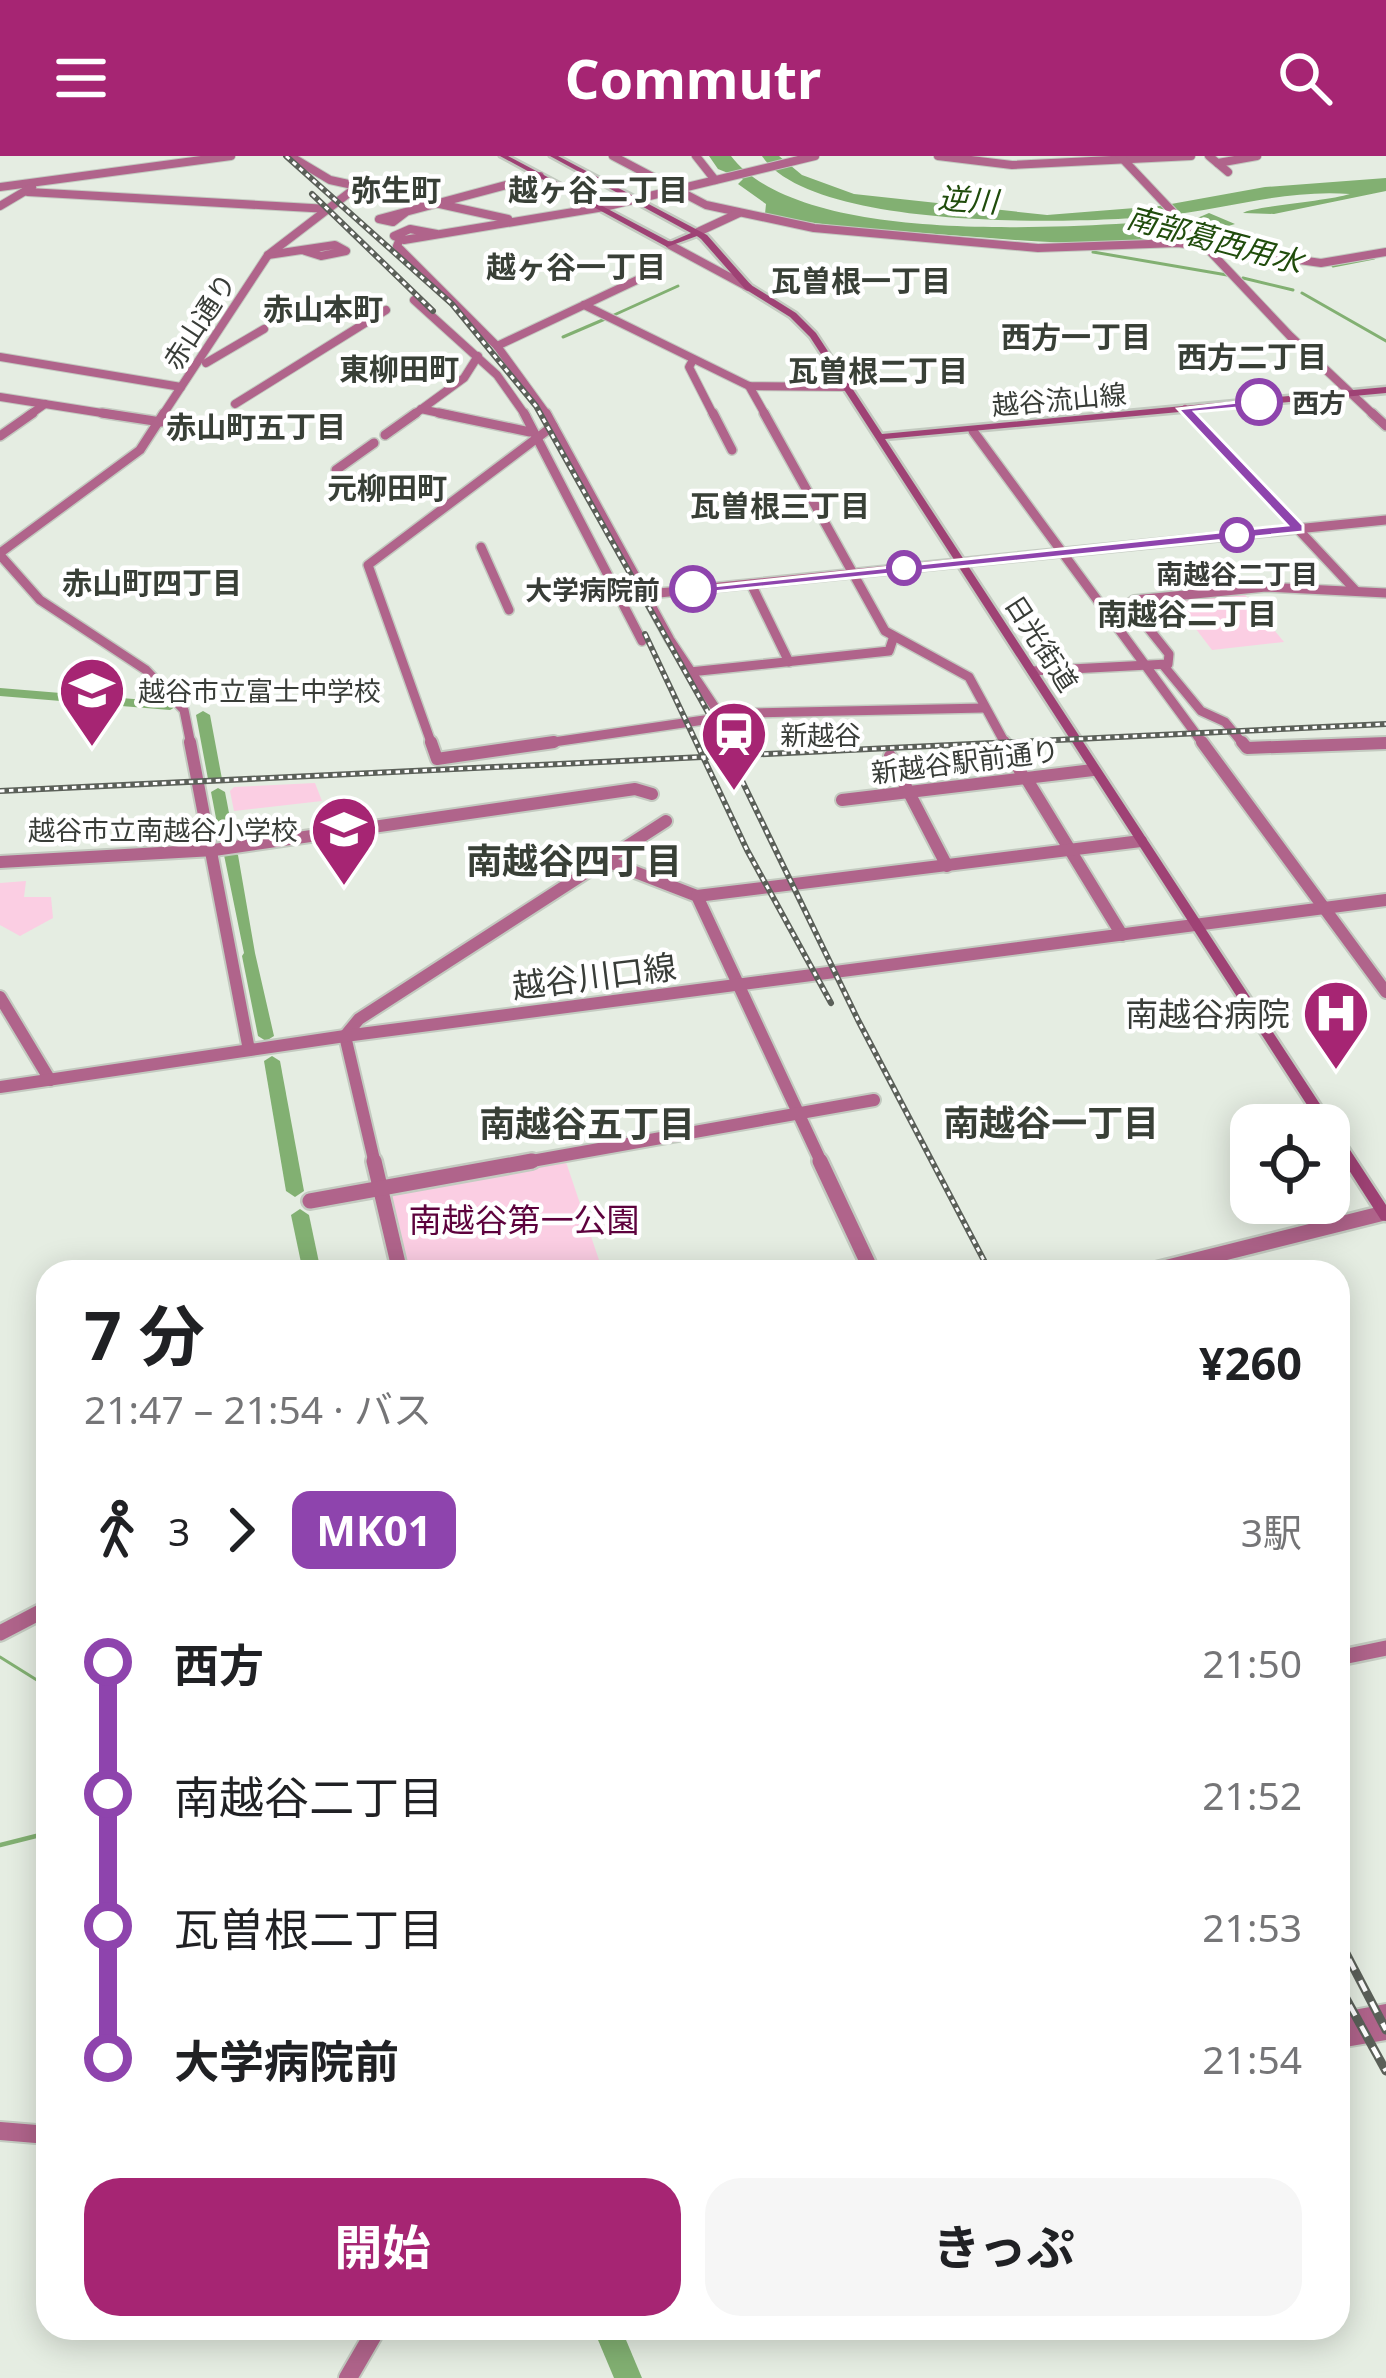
<!DOCTYPE html>
<html lang="ja">
<head>
<meta charset="utf-8">
<style>
  :root { --surface:#fff; --page:#f6f6f6; --text:#202124; --muted:#757577; --accent:#a62573 }
  body { margin:0; font-family:"Noto Sans","Noto Sans JP",sans-serif; background:var(--page); color:var(--text); height:100vh; display:flex; flex-direction:column; font-size:45px; white-space:nowrap }
  * { box-sizing:border-box; margin:0 }
  p { font-size:39px; color:var(--muted) }
  .icon { flex:none; width:66px; height:66px; fill:none; stroke:currentColor; stroke-width:2; stroke-linecap:round; stroke-linejoin:round }
  .map { position:relative; flex:1; overflow:hidden }
  .drawer { position:absolute; left:36px; top:1104px; width:1314px; height:1080px; display:flex; flex-direction:column; background:var(--surface); border-radius:36px; box-shadow:0 6px 30px #0003 }
  .drawer>* { flex:none }
  .badge { padding:0 24px; border-radius:18px; font-size:42px; line-height:78px }
  .tools { position:absolute; left:1230px; top:948px; display:grid; gap:24px }
  .tools a { display:grid; place-items:center; width:120px; height:120px; border-radius:24px; background:var(--surface); box-shadow:0 6px 30px #0003; font-size:60px }
  .map>.badge { position:absolute; translate:-50% -50%; box-shadow:0 0 0 6px #fff }
  .legs { display:flex; align-items:center; gap:18px; height:132px; padding:0 48px; font-size:39px }
  .legs p { margin-inline-start:auto }
  .head { display:flex; align-items:center; justify-content:space-between; height:204px; padding:0 48px }
  h1 { font-size:66px; font-weight:700; line-height:90px }
  .action { display:flex; gap:24px; margin-top:auto; padding:24px 48px }
  .action a { flex:1; height:138px; border-radius:36px; background:var(--accent); color:#fff; font-size:48px; font-weight:700; line-height:138px; text-align:center }
  .action a+a { background:var(--page); color:var(--text) }
  ul { padding:0 48px; list-style:none }
  li { display:flex; align-items:center; gap:42px; height:132px; font-size:45px }
  li i { display:grid; place-items:center; width:18px; height:100%; margin:0 15px; background:currentColor }
  li i::after { content:''; width:30px; height:30px; margin:-15px; border:9px solid; border-radius:50%; background:var(--surface) }
  li p { margin-inline-start:auto }
  li:first-child i { background:linear-gradient(#0000 50%,currentColor 0) }
  li:last-child i { background:linear-gradient(currentColor 50%,#0000 0) }
  header { display:flex; justify-content:space-between; align-items:center; height:156px; padding:0 48px; background:var(--accent); color:#fff; font-size:54px; font-weight:700 }
  .map>svg:first-child { display:block }
</style>
</head>
<body>
<header><svg class="icon" aria-label="menu" viewBox="0 0 24 24"><path d="M4 6h16M4 12h16M4 18h16"/></svg>Commutr<svg class="icon" aria-label="search" viewBox="0 0 24 24"><circle cx="10" cy="10" r="6"/><path d="M15 15l6 6"/></svg></header>
<div class="map">
<svg width="1386" height="2222" viewBox="0 0 1386 2222">
  <rect width="100%" height="100%" fill="#e5ede2"/>
  <g fill="#fbcee3">
    <polygon points="1242,435 1284,486 1212,494 1173,443"/>
    <polygon points="315,627 322,645 234,655 230,635 234,631"/>
    <polygon points="26,725 24,741 51,741 53,762 20,780 0,769 0,727"/>
    <polygon points="565,1003 603,1116 405,1116 383,1035"/>
  </g>
  <g fill="#82b072">
    <path d="M709 0H731C804 95 1084 70 1195 63L1209 57 1235 68C1143 97 1044 86 949 79 887 74 826 72 765 58L766 48 738 28 743 23 718 13Z"/>
    <path d="M762 0H779L802 19 854 38 1047 59 1160 50 1265 31 1386 22V35L1274 58 1243 57C1251 51 1328 45 1350 38 1284 33 1224 54 1160 60 1076 68 812 75 762 0Z"/>
  </g>
  <g fill="none" stroke-linecap="round" stroke-linejoin="round">
    <g stroke="#82b072" stroke-width="3">
      <polyline points="1093,96 1227,119"/>
      <polyline points="1333,110 1374,102"/>
      <polyline points="1243,122 1293,134"/>
      <polyline points="1302,137 1386,185"/>
      <polyline points="614,159 678,130"/>
      <polyline points="563,181 605,163"/>
      <polyline points="0,1501 48,1531"/>
    </g>
    <polyline stroke="#82b072" stroke-width="4.5" points="0,1689 48,1677"/>
    <g fill="#82b072" fill-rule="evenodd">
      <polygon points="0,532 170,546 177,550 170,554 0,540"/>
      <polygon points="203,555 210,559 222,623 215,627 208,623 196,559"/>
      <polygon points="218,632 225,636 234,683 227,687 220,683 211,636"/>
      <polygon points="231,695 238,699 255,797 274,880 266,885 258,880 242,800 244,797 224,699"/>
      <polygon points="272,900 280,905 304,1035 295,1041 286,1035 264,905"/>
      <polygon points="300,1053 309,1059 321,1116 303,1116 291,1059"/>
      <polygon points="593,2172 621,2172 642,2222 614,2222"/>
    </g>
    <defs>
      <g id="secondary-far4">
        <polyline points="290,0 330,24 508,63"/>
        <polyline points="613,0 706,49 814,72 1038,92 1178,87 1321,107 1386,96"/>
        <polyline points="696,0 715,24"/>
        <polyline points="938,0 1012,9 1191,0"/>
        <polyline points="1120,0 1290,180 1375,260"/>
        <polyline points="1209,0 1228,16"/>
        <polyline points="1218,7 1257,0"/>
        <polyline points="0,31 231,0"/>
        <polyline points="28,36 329,53"/>
        <polyline points="0,50 32,31"/>
        <polyline points="406,56 393,66 379,63 540,20"/>
        <polyline points="698,76 739,57"/>
        <polyline points="437,78 410,73 394,80 404,84 604,51 815,0"/>
        <polyline points="399,85 397,90 497,190 548,260"/>
        <polyline points="670,89 748,131"/>
        <polyline points="268,99 335,89 346,95 321,100 305,95"/>
        <polyline points="414,144 497,219 526,260"/>
        <polyline points="584,149 749,230 847,231"/>
        <polyline points="497,190 654,116"/>
        <polyline points="0,201 181,231"/>
        <polyline points="693,204 689,211 714,260"/>
        <polyline points="206,207 264,173"/>
        <polyline points="749,230 766,260"/>
        <polyline points="0,241 121,260"/>
        <polyline points="235,248 386,154"/>
        <polyline points="421,253 453,260"/>
        <polyline points="1185,253 1191,260"/>
        <polyline points="28,260 45,248"/>
        <polyline points="162,260 268,99 358,30"/>
        <polyline points="412,260 464,222 478,200"/>
      </g>
      <g id="secondary-far3">
        <polyline points="102,257 161,266"/>
        <polyline points="439,257 530,276"/>
        <polyline points="524,257 642,485"/>
        <polyline points="546,257 670,484 722,562"/>
        <polyline points="713,257 732,294"/>
        <polyline points="764,257 885,475 969,521 1006,589"/>
        <polyline points="1189,257 1356,435"/>
        <polyline points="1372,257 1386,270"/>
        <polyline points="973,275 1204,589"/>
        <polyline points="385,279 416,257"/>
        <polyline points="0,280 33,257"/>
        <polyline points="336,314 374,287"/>
        <polyline points="481,391 509,454"/>
        <polyline points="0,397 140,294 164,257"/>
        <polyline points="0,399 40,444 146,514 184,554 191,589"/>
        <polyline points="751,428 789,506"/>
        <polyline points="649,438 1386,364"/>
        <polyline points="1163,509 1201,555 1225,566 1244,589"/>
        <polyline points="1032,515 1168,508 1169,498 1129,448 1134,444 1266,431 1386,437"/>
        <polyline points="690,516 889,495 893,483"/>
        <polyline points="432,589 368,409 553,270"/>
        <polyline points="533,589 752,557 984,552"/>
        <polyline points="1332,589 1386,587"/>
      </g>
      <g id="secondary-far2">
        <polyline points="190,586 249,894"/>
        <polyline points="431,586 437,603 554,586"/>
        <polyline points="1004,586 1024,622"/>
        <polyline points="1202,586 1386,836"/>
        <polyline points="1242,586 1247,592 1386,587"/>
        <polyline points="890,600 947,710"/>
        <polyline points="1026,622 1122,779"/>
        <polyline points="842,644 1093,614"/>
        <polyline points="604,704 697,740 822,1008"/>
        <polyline points="0,706 214,694 635,633 652,638"/>
        <polyline points="697,740 1141,685"/>
        <polyline points="0,841 50,924"/>
        <polyline points="345,880 359,863 666,665"/>
        <polyline points="345,880 375,1008"/>
        <polyline points="0,931 345,880 1386,744"/>
        <polyline points="515,1008 874,944"/>
      </g>
      <g id="secondary-far1">
        <polyline points="374,1005 400,1116"/>
        <polyline points="820,1005 872,1116"/>
        <polyline points="310,1045 532,1005"/>
        <polyline points="1148,1116 1384,1057"/>
        <polyline points="0,1477 48,1452"/>
        <polyline points="1338,1502 1386,1492"/>
      </g>
      <g id="secondary">
        <polyline points="1338,1866 1386,1857"/>
        <polyline points="1338,1883 1386,1875"/>
        <polyline points="0,1975 48,1979"/>
        <polyline points="348,2222 377,2172"/>
      </g>
      <polygon id="primary" points="500,0 508,0 670,86 691,77 550,0 558,0 707,79 751,129 796,157 816,177 882,278 1386,231 1386,237 885,283 1386,1049 1386,1065 1381,1064 1329,983 1329,969 1320,969 810,181 790,161 745,133 701,83 697,80 667,91"/>
    </defs>
    <use href="#secondary-far4" stroke="#c3cac0" stroke-width="10"/>
    <use href="#secondary-far3" stroke="#c3cac0" stroke-width="12"/>
    <use href="#secondary-far2" stroke="#c3cac0" stroke-width="16"/>
    <use href="#secondary-far1" stroke="#c3cac0" stroke-width="20"/>
    <use href="#secondary" stroke="#c3cac0" stroke-width="22"/>
    <use href="#primary" stroke="#c3cac0" stroke-width="5"/>
    <use href="#secondary-far4" stroke="#b0648b" stroke-width="8"/>
    <use href="#secondary-far3" stroke="#b0648b" stroke-width="9"/>
    <use href="#secondary-far2" stroke="#b0648b" stroke-width="12"/>
    <use href="#secondary-far1" stroke="#b0648b" stroke-width="15"/>
    <use href="#secondary" stroke="#b0648b" stroke-width="18"/>
    <use href="#primary" fill="#9f4275" fill-rule="evenodd"/>
    <defs>
      <g id="rail-far1">
        <polyline points="286,0 452,148 536,250 714,567 858,864 990,1116"/>
        <polyline points="312,38 433,155"/>
        <polyline points="645,478 747,694 831,847"/>
        <polyline points="0,635 1386,568"/>
      </g>
      <g id="rail">
        <polyline points="1338,1782 1386,1874"/>
        <polyline points="1338,1828 1386,1915"/>
      </g>
    </defs>
    <use href="#rail-far1" stroke="#5b6059" stroke-width="6"/>
    <use href="#rail" stroke="#5b6059" stroke-width="9"/>
    <use href="#rail-far1" stroke="#fff" stroke-width="3" stroke-dasharray="4.5" stroke-linecap="butt"/>
    <use href="#rail" stroke="#fff" stroke-width="4.5" stroke-dasharray="12" stroke-linecap="butt"/>
  </g>
  <polygon fill="#8e44ad" stroke="#fff" stroke-width="3" points="1264,243 1259,250 1195,256 1303,369 1303,376 693,438 685,433 1287,369 1178,253"/>
  <defs>
    <symbol id="school-pin" viewBox="-11 -11 22 30"><path d="M0 17L-7.5 6A9.5 9.5 0 1 1 7.5 6Z" fill="#a62573" stroke="#fff"/><path d="M0-5L7-2L0 1L-7-2ZM-4 1L0 2.5L4 1V4Q0 6-4 4Z" fill="#fff"/></symbol>
    <symbol id="station-pin" viewBox="-11 -11 22 30"><path d="M0 17L-7.5 6A9.5 9.5 0 1 1 7.5 6Z" fill="#a62573" stroke="#fff"/><path d="M-3-6H3Q5-6 5-4V2Q5 4 3 4L4.5 6H3L1.5 4h-3L-3 6H-4.5L-3 4Q-5 4-5 2V-4Q-5-6-3-6ZM-3.5-4v3h7v-3ZM-3.5 1v1.5H-2V1ZM2 1v1.5H3.5V1Z" fill="#fff"/></symbol>
    <symbol id="hospital-pin" viewBox="-11 -11 22 30"><path d="M0 17L-7.5 6A9.5 9.5 0 1 1 7.5 6Z" fill="#a62573" stroke="#fff"/><path d="M-5-5h3v3.5h4V-5h3V5h-3V1.5h-4V5h-3Z" fill="#fff"/></symbol>
  </defs>
  <g fill-rule="evenodd">
    <use href="#school-pin" x="54" y="496" width="76" height="104"/>
    <use href="#station-pin" x="696" y="540" width="76" height="104"/>
    <use href="#school-pin" x="306" y="635" width="76" height="104"/>
    <use href="#hospital-pin" x="1298" y="819" width="76" height="104"/>
  </g>
  <g fill="#fff" stroke="#8e44ad" stroke-width="6">
    <circle cx="1259" cy="246" r="21"/>
    <circle cx="1237" cy="379" r="15"/>
    <circle cx="904" cy="412" r="15"/>
    <circle cx="693" cy="433" r="21"/>
  </g>
  <g text-anchor="middle" dominant-baseline="central" stroke-width="9" stroke-linejoin="round" paint-order="stroke">
    <g font-size="27" fill="#393d38" stroke="#fff">
      <text transform="translate(199 165) rotate(-57)">赤山通り</text>
      <text transform="translate(1059 243) rotate(-5)">越谷流山線</text>
      <text transform="translate(1042 487) rotate(57)">日光街道</text>
      <text transform="translate(965 605) rotate(-7)">新越谷駅前通り</text>
    </g>
    <g font-size="27" font-weight="bold" fill="#393d38" stroke="#fff" text-anchor="start">
      <text x="1292" y="246">西方</text>
      <text x="1237" y="417" text-anchor="middle">南越谷二丁目</text>
      <text x="660" y="433" text-anchor="end">大学病院前</text>
    </g>
    <g font-size="27" fill="#393d38" stroke="#fff" text-anchor="start">
      <text x="138" y="534">越谷市立富士中学校</text>
      <text x="780" y="578">新越谷</text>
      <text x="298" y="673" text-anchor="end">越谷市立南越谷小学校</text>
    </g>
    <g font-size="30" font-weight="bold" fill="#394037" stroke="#fff">
      <text x="396" y="33">弥生町</text>
      <text x="598" y="33">越ヶ谷二丁目</text>
      <text x="576" y="110">越ヶ谷一丁目</text>
      <text x="861" y="124">瓦曽根一丁目</text>
      <text x="323" y="152">赤山本町</text>
      <text x="1076" y="180">西方一丁目</text>
      <text x="1252" y="200">西方二丁目</text>
      <text x="399" y="212">東柳田町</text>
      <text x="878" y="214">瓦曽根二丁目</text>
      <text x="256" y="270">赤山町五丁目</text>
      <text x="387" y="331">元柳田町</text>
      <text x="780" y="349">瓦曽根三丁目</text>
      <text x="152" y="426">赤山町四丁目</text>
      <text x="1187" y="457">南越谷二丁目</text>
    </g>
    <g font-size="30" font-style="italic" fill="#204c0c" stroke="#fff">
      <text transform="translate(968 43) rotate(4)">逆川</text>
      <text transform="translate(1215 83) rotate(15)">南部葛西用水</text>
    </g>
    <g font-size="33" fill="#393d38" stroke="#fff">
      <text transform="translate(594 820) rotate(-7)">越谷川口線</text>
    </g>
    <g font-size="33" fill="#393d38" stroke="#fff" text-anchor="end">
      <text x="1290" y="857">南越谷病院</text>
    </g>
    <g font-size="33" fill="#5d023d" stroke="#fff">
      <text x="524" y="1063">南越谷第一公園</text>
    </g>
    <g font-size="36" font-weight="bold" fill="#394037" stroke="#fff">
      <text x="574" y="704">南越谷四丁目</text>
      <text x="1051" y="966">南越谷一丁目</text>
      <text x="587" y="967">南越谷五丁目</text>
    </g>
  </g>
</svg>
<div class="tools">
<a><svg class="icon" aria-label="locate" viewBox="0 0 24 24"><circle cx="12" cy="12" r="6"/><path d="M12 2v4M12 18v4M2 12h4M18 12h4"/></svg></a>
</div>
<section class="drawer">
<div class="head"><div><h1>7 分</h1><p>21:47 – 21:54 · バス</p></div><b>¥260</b></div>
<div class="legs"><svg class="icon" aria-label="walk" viewBox="0 0 24 24"><circle cx="13" cy="4" r="2"/><path d="M13 8l-2 6 4 7M11 14l-3 7M7 12l3-4h3l4 4"/></svg>3<svg class="icon" aria-label="forward" viewBox="0 0 24 24"><path d="M9 5l7 7-7 7"/></svg><b class="badge" style="background:#8e44ad;color:#fff">MK01</b><p>3駅</p></div>
<ul>
<li><i style="color:#8e44ad"></i><b>西方</b><p>21:50</p></li>
<li><i style="color:#8e44ad"></i><span>南越谷二丁目</span><p>21:52</p></li>
<li><i style="color:#8e44ad"></i><span>瓦曽根二丁目</span><p>21:53</p></li>
<li><i style="color:#8e44ad"></i><b>大学病院前</b><p>21:54</p></li>
</ul>
<div class="action"><a>開始</a><a>きっぷ</a></div>
</section>
</div>
</body>
</html>
